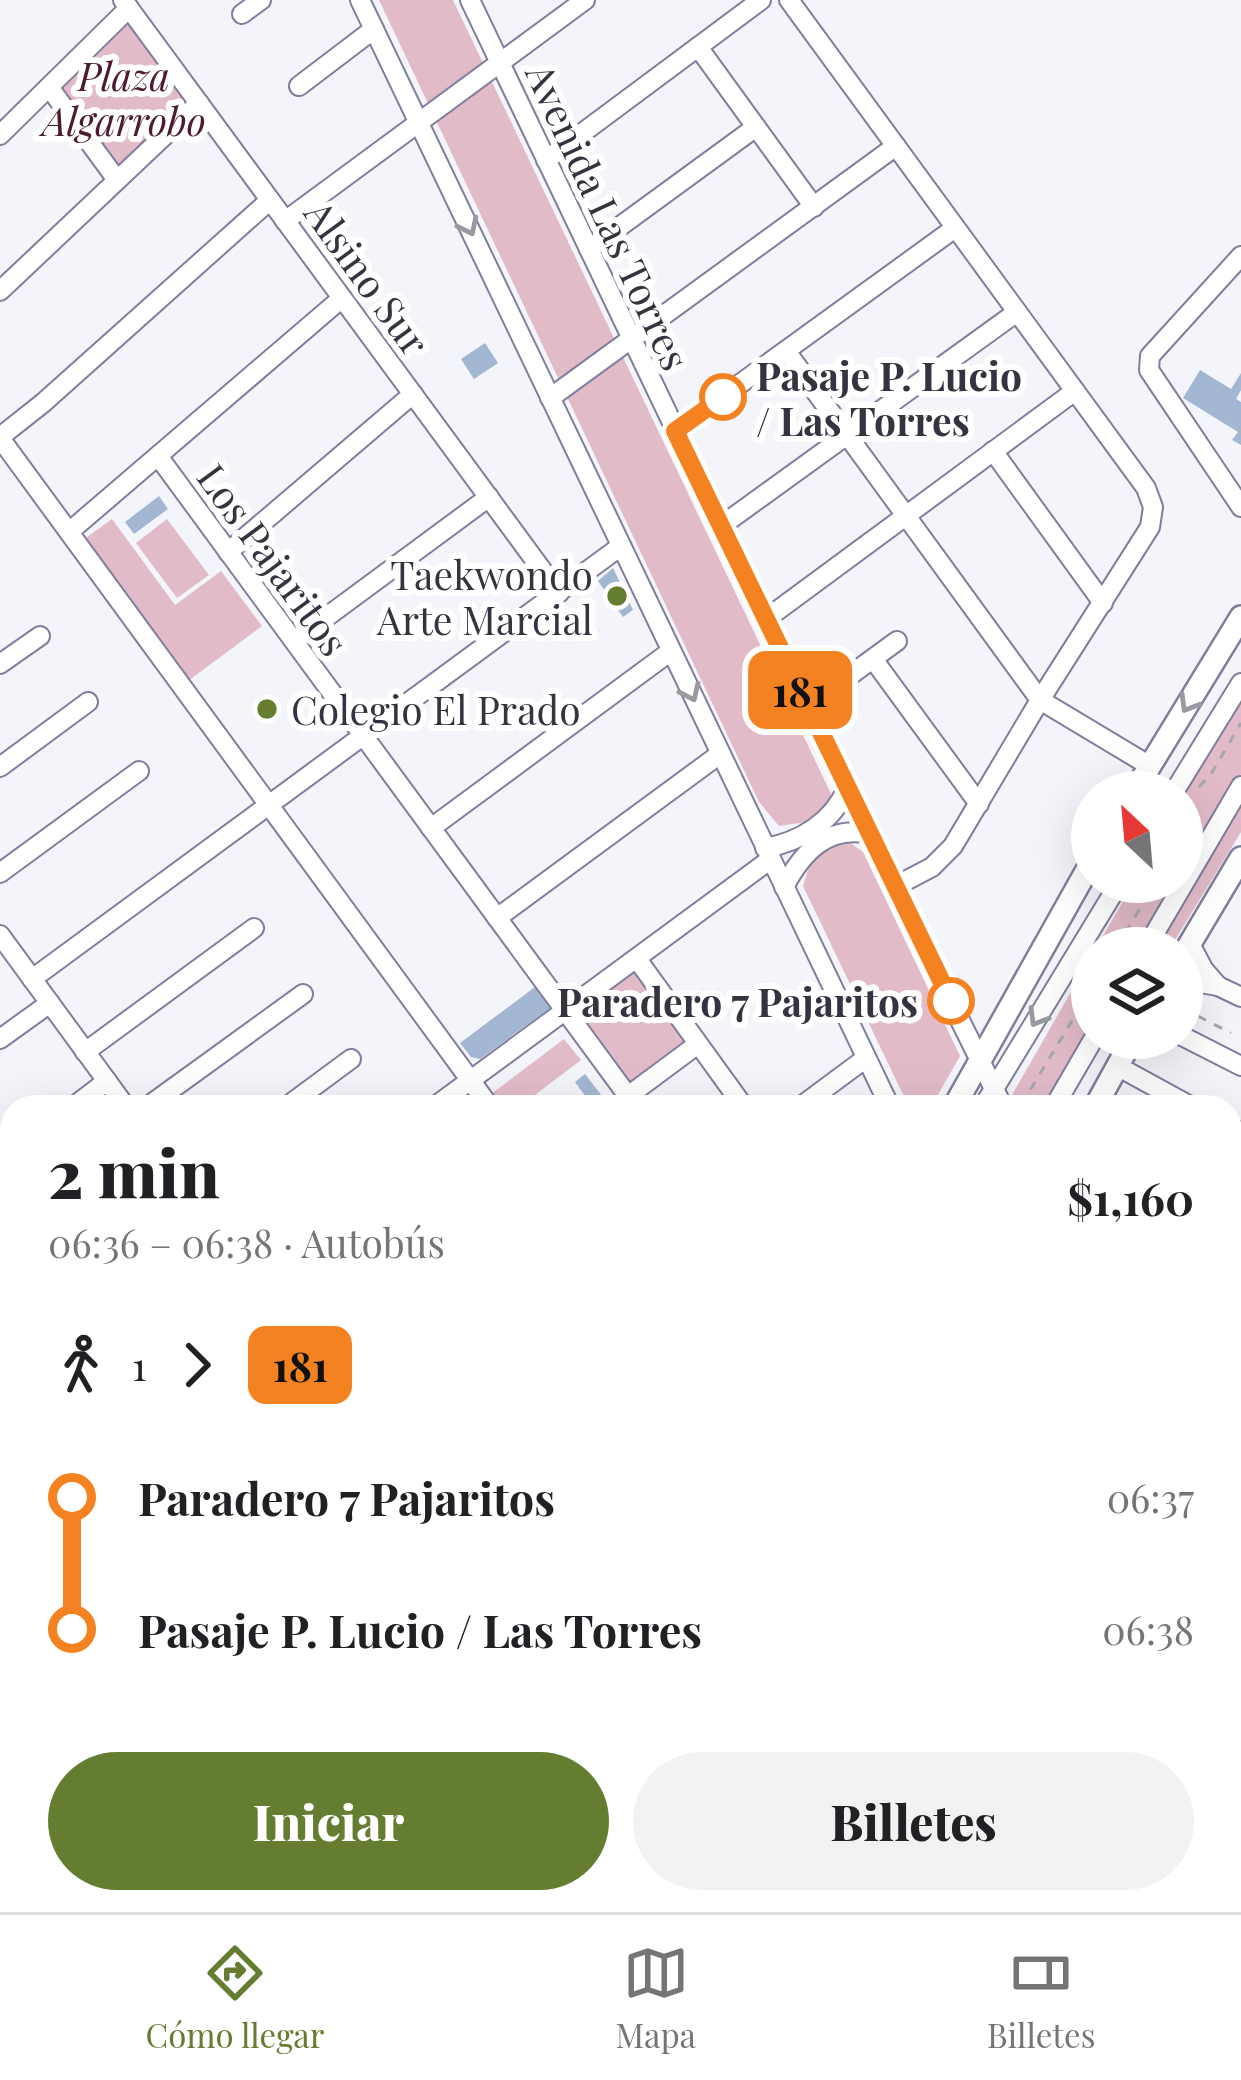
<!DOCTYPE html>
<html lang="es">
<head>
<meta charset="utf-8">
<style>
  :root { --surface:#fff; --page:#f2f2f2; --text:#202124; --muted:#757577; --line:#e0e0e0; --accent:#647d30 }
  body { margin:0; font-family:"Playfair Display",serif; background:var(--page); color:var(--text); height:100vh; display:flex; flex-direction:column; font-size:45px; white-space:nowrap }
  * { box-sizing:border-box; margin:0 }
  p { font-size:39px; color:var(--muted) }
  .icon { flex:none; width:66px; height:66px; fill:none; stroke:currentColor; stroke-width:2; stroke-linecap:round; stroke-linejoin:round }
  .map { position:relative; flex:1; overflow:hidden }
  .drawer { position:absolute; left:0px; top:1095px; width:1242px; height:819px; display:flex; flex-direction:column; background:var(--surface); border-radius:36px 36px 0 0; box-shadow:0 12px 48px #0002 }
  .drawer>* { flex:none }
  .badge { padding:0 24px; border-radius:18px; font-size:42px; line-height:78px }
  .needle { width:78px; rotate:334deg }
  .fabs { position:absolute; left:1071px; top:771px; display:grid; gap:24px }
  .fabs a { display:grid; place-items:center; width:132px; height:132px; border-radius:50%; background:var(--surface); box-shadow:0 12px 48px #0002; font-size:60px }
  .map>.badge { position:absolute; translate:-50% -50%; box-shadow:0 0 0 6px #fff }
  .legs { display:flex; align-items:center; gap:18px; height:132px; padding:0 48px; font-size:39px }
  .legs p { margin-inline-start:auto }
  .head { display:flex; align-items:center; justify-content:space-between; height:204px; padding:0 48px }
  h1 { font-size:66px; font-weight:800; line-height:90px }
  .cta { display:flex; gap:24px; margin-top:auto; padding:24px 48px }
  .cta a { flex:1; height:138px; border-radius:72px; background:var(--accent); color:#fff; font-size:48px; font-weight:800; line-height:138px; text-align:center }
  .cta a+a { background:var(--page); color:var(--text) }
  ul { padding:0 48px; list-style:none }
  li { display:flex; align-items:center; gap:42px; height:132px; font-size:45px }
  li i { display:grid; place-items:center; width:18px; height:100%; margin:0 15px; background:currentColor }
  li i::after { content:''; width:30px; height:30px; margin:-15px; border:9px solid; border-radius:50%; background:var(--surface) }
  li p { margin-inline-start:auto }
  li:first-child i { background:linear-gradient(#0000 50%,currentColor 0) }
  li:last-child i { background:linear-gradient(currentColor 50%,#0000 0) }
  .tab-bar { display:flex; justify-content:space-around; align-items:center; height:168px; border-top:3px solid var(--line); background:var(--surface); font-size:33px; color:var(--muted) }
  .tab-bar a { display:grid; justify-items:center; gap:6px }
  .tab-bar .on { color:var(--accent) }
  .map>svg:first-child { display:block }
</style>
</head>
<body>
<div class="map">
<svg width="1241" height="1912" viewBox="0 0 1241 1912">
  <rect width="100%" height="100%" fill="#f4f4fb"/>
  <g fill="#e2bbc9">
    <polygon points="379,0 453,0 833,798 814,821 779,826 759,802"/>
    <polygon points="127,23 189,104 117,171 59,91"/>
    <polygon points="112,519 175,605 221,571 262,626 188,681 83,540"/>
    <polygon points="167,519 209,575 177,598 136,543"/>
    <polygon points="1241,699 1241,774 1182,873 1182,798"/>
    <polygon points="1241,800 1241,832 1170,948 1155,948"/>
    <polygon points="849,842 863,852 960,1056 931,1107 909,1107 803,886 813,854"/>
    <polygon points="1134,882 1176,882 1137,948 1096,948"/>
    <polygon points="1092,955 1092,1023 1042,1107 1010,1107 1008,1102"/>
    <polygon points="631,972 638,973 688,1041 632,1086 578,1018 578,1010"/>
    <polygon points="564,1039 581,1060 519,1107 501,1107 491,1094"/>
  </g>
  <g fill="#a3b7d3">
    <polygon points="485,343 498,363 474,379 461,359"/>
    <polygon points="1200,370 1231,389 1241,373 1241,390 1236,399 1241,402 1241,445 1232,440 1238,432 1183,398"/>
    <polygon points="159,496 168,509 134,534 125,522"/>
    <polygon points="613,568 633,610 623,617 598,581"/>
    <polygon points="535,987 550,1008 480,1059 471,1057 460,1043"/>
    <polygon points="585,1074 602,1096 591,1104 575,1082"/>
    <rect x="70" y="1902" width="61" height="10"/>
  </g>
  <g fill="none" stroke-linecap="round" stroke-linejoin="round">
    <defs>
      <g id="minor">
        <polyline points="123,0 559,593"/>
        <polyline points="360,0 890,1107"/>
        <polyline points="470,0 894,887 1003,1107"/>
        <polyline points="789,0 1146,488 1153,507 1150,527 1040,700 953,846 932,867 894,887"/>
        <polyline points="242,14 261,0"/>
        <polyline points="698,47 814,207"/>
        <polyline points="299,86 374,29"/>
        <polyline points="49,87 117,180"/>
        <polyline points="0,135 129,8"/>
        <polyline points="546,160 761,0"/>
        <polyline points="285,221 585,0"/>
        <polyline points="589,249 756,127"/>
        <polyline points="1241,256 1150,356 1149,370 1241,507"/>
        <polyline points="0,291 199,103"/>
        <polyline points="786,351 1040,700 1150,766"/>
        <polyline points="550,398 896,146"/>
        <polyline points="675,431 955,228"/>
        <polyline points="0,437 43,403 270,200"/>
        <polyline points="0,438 490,1107"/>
        <polyline points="993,451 1103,603"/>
        <polyline points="158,456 636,1107"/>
        <polyline points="721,526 1017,312"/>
        <polyline points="69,532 342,298"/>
        <polyline points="228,552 413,394"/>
        <polyline points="766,619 1075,391"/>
        <polyline points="294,641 489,497"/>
        <polyline points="873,659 979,804"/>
        <polyline points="0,664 40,636"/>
        <polyline points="808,706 897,641"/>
        <polyline points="0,767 88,702"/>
        <polyline points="1174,792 1241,683"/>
        <polyline points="431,828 671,651"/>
        <path d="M765 848C800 842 833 822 847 788"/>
        <polyline points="0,873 139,771"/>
        <path d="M784 887C802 853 827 825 869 834"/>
        <polyline points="497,918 720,754"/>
        <polyline points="0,935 126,1107"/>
        <polyline points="1190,944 1204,970 1218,986"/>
        <polyline points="1146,948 1241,786"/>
        <polyline points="637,959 744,1107"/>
        <polyline points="32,979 621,546"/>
        <polyline points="1182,980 1218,986 1241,997"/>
        <polyline points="1182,1036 1241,1066"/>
        <polyline points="0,1039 50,1003"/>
        <polyline points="85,1052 254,928"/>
        <polyline points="1117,1066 1192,1107"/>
        <polyline points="628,1096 698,1044"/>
        <polyline points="73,1107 107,1081"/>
        <polyline points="147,1107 303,994"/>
        <polyline points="286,1107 351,1059"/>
        <polyline points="434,1107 771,859"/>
        <polyline points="800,1107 866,1058"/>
        <polyline points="983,1107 1120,882"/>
        <polyline points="1054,1107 1094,1038"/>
        <polyline points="1230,1127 1241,1133"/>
        <polyline points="0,1161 12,1152"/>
        <polyline points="1230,1165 1241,1146"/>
        <polyline points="0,1282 12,1273"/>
        <polyline points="1230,1363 1241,1343"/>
        <polyline points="0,1436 12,1454"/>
        <polyline points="1230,1558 1241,1538"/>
        <polyline points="0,1566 12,1564"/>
        <polyline points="1230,1586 1241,1609"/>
        <polyline points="0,1651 12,1648"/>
        <polyline points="1230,1820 1241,1843"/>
        <polyline points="0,1831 12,1833"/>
        <polyline points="975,1902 976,1912"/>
        <polyline points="1228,1902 1233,1912"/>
        <polyline points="555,1912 561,1902"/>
        <polyline points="595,1912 600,1902"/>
        <polyline points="710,1912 714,1902"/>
      </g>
      <g id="major">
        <polyline points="1134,792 1241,617"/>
        <polyline points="1182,957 1241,858"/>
        <polyline points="954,1107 1092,861"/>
        <polyline points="1095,1107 1133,1038"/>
        <polyline points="1230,1654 1241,1653"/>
        <polyline points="1230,1756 1241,1755"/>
        <polyline points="0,1759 12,1761"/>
        <polyline points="521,1912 526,1902"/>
        <polyline points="640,1912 646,1902"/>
        <polyline points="670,1912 675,1902"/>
      </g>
    </defs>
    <use href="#minor" stroke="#817e9d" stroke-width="22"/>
    <use href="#major" stroke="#817e9d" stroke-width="26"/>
    <g stroke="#a7a7b0" stroke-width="3" stroke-dasharray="9 9" stroke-linecap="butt">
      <polyline points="1199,787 1211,774 1241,723"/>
      <polyline points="1116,948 1156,882"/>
      <polyline points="1182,1008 1231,1033"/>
      <polyline points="1021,1105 1092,988"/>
      <polyline points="909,1902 909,1912"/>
      <polyline points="949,1902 950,1912"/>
      <polyline points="778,1912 784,1902"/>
    </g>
    <use href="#minor" stroke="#fff" stroke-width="18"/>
    <use href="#major" stroke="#fff" stroke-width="21"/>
  </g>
  <defs><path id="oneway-chevron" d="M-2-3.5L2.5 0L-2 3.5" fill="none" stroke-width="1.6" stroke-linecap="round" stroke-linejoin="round" transform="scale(3)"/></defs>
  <g stroke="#9a99a0">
    <use href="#oneway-chevron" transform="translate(469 227) rotate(64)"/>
    <use href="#oneway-chevron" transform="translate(691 693) rotate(65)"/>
    <use href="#oneway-chevron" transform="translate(1188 704) rotate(121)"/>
    <use href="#oneway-chevron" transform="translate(1037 1018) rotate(121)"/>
  </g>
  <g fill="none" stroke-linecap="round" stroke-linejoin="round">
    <defs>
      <polyline id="line-1" points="723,397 675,431 951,1001"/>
    </defs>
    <use href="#line-1" stroke="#fff" stroke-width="27"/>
    <use href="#line-1" stroke="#f58220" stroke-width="18"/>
  </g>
  <g fill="#fff" stroke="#f58220" stroke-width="6">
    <circle cx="723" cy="397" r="21"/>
    <circle cx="951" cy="1001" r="21"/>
  </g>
  <g fill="#647d30" stroke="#fff" stroke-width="4.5">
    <circle cx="617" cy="596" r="12"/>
    <circle cx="267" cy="709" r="12"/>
  </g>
  <g text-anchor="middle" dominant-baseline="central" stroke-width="12" stroke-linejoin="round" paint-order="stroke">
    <g font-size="39" font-style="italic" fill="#4c1a31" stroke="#fff">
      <text x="124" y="75">Plaza<tspan x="124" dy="45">Algarrobo</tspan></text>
    </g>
    <g font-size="39" fill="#343340" stroke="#fff">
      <text transform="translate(609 216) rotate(65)">Avenida Las Torres</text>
      <text transform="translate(368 277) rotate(54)">Alsino Sur</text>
      <text transform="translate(274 559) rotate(54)">Los Pajaritos</text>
    </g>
    <g font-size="39" font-weight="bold" fill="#343340" stroke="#fff" text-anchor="start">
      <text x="756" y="375">Pasaje P. Lucio<tspan x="756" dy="45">/ Las Torres</tspan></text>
      <text x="918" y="1001" text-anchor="end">Paradero 7 Pajaritos</text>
    </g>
    <g font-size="39" fill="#343340" stroke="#fff" text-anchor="end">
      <text x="593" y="574">Taekwondo<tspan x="593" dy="45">Arte Marcial</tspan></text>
      <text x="291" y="709" text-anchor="start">Colegio El Prado</text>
    </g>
  </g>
</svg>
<div class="fabs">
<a><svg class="needle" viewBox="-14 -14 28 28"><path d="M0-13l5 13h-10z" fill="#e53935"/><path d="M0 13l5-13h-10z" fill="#757577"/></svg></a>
<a><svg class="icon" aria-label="layers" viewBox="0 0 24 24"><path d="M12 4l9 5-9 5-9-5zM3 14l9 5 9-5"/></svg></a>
</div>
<b class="badge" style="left:800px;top:690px;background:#f58220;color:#111">181</b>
<section class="drawer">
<div class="head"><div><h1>2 min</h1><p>06:36 – 06:38 · Autobús</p></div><b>$1,160</b></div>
<div class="legs"><svg class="icon" aria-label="walk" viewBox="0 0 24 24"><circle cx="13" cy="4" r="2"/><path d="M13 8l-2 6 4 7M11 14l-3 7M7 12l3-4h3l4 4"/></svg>1<svg class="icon" aria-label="forward" viewBox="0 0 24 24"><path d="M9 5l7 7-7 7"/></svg><b class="badge" style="background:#f58220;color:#111">181</b></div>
<ul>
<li><i style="color:#f58220"></i><b>Paradero 7 Pajaritos</b><p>06:37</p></li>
<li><i style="color:#f58220"></i><b>Pasaje P. Lucio / Las Torres</b><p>06:38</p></li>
</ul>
<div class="cta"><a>Iniciar</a><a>Billetes</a></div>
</section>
</div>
<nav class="tab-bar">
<a class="on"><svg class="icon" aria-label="directions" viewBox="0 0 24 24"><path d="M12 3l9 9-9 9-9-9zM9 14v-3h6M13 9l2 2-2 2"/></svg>Cómo llegar</a>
<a><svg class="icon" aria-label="map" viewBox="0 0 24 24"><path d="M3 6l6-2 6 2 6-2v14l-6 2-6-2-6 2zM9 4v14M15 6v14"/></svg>Mapa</a>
<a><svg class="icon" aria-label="tickets" viewBox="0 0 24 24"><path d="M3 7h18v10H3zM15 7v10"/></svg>Billetes</a>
</nav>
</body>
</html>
